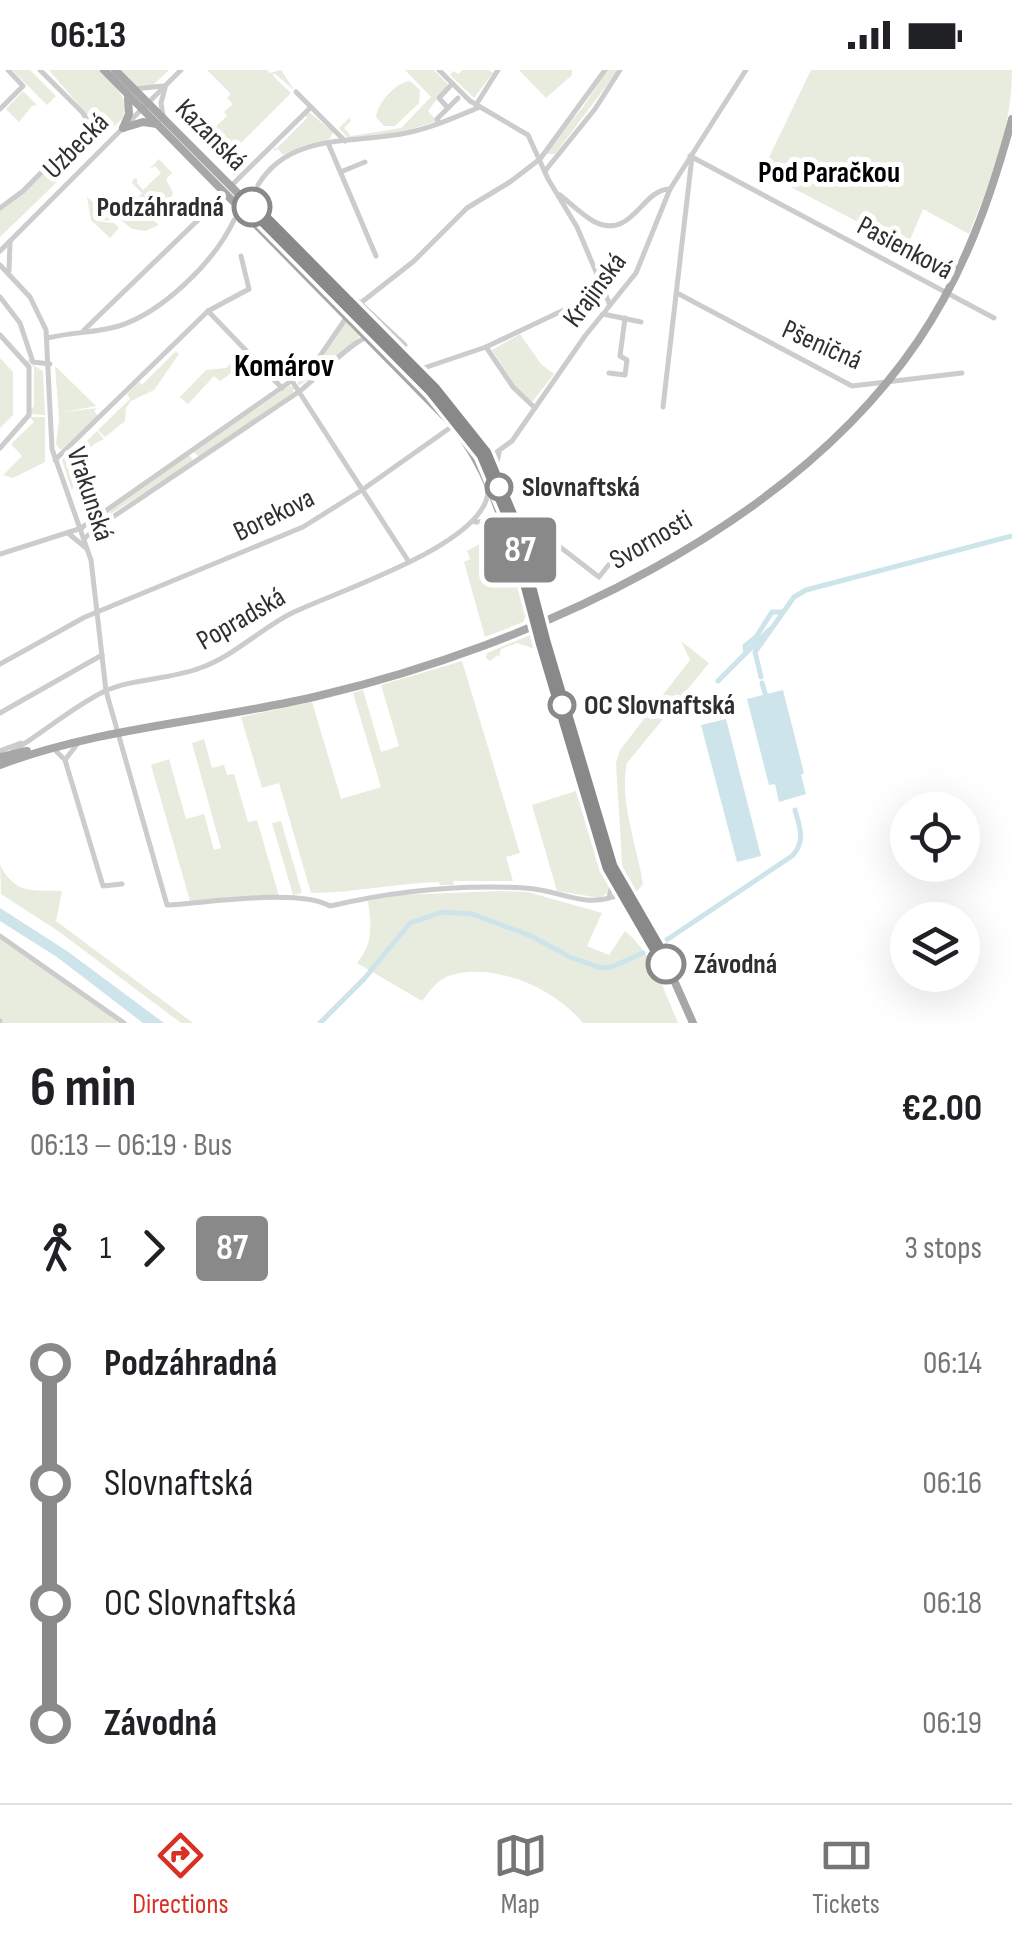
<!DOCTYPE html>
<html lang="en">
<head>
<meta charset="utf-8">
<style>
  :root { --surface:#fff; --page:#f6f6f6; --text:#202124; --muted:#757577; --line:#e0e0e0; --accent:#d93025 }
  body { margin:0; font-family:"Sofia Sans Condensed",sans-serif; background:var(--page); color:var(--text); height:100vh; display:flex; flex-direction:column; font-size:38px; white-space:nowrap }
  * { box-sizing:border-box; margin:0 }
  p { font-size:32px; color:var(--muted) }
  .icon { flex:none; width:55px; height:55px; fill:none; stroke:currentColor; stroke-width:2; stroke-linecap:round; stroke-linejoin:round }
  .map { position:relative; height:953px; overflow:hidden }
  .side { display:flex; flex-direction:column; background:var(--surface); flex:1 }
  .side>* { flex:none }
  .badge { padding:0 20px; border-radius:8px; font-size:35px; line-height:65px }
  .buttons { position:absolute; left:890px; top:722px; display:grid; gap:20px }
  .buttons a { display:grid; place-items:center; width:90px; height:90px; border-radius:50%; background:var(--surface); box-shadow:0 10px 40px #0002; font-size:50px }
  .map>.badge { position:absolute; translate:-50% -50%; box-shadow:0 0 0 5px #fff }
  .legs { display:flex; align-items:center; gap:15px; height:110px; padding:0 30px; font-size:32px }
  .legs p { margin-inline-start:auto }
  .summary { display:flex; align-items:center; justify-content:space-between; height:170px; padding:0 30px }
  h1 { font-size:55px; font-weight:700; line-height:75px }
  ul { padding:0 30px; list-style:none }
  li { display:flex; align-items:center; gap:35px; height:120px; font-size:38px }
  li i { display:grid; place-items:center; width:15px; height:100%; margin:0 12px; background:currentColor }
  li i::after { content:''; width:25px; height:25px; margin:-12px; border:8px solid; border-radius:50%; background:var(--surface) }
  li p { margin-inline-start:auto }
  li:first-child i { background:linear-gradient(#0000 50%,currentColor 0) }
  li:last-child i { background:linear-gradient(currentColor 50%,#0000 0) }
  .status { display:flex; justify-content:space-between; align-items:center; height:70px; padding:0 50px; background:var(--surface); direction:ltr }
  .status svg { height:28px; fill:currentColor }
  .tabs { display:flex; justify-content:space-around; align-items:center; height:140px; border-top:2px solid var(--line); background:var(--surface); font-size:28px; color:var(--muted) }
  .tabs a { display:grid; justify-items:center; gap:5px }
  .tabs .active { color:var(--accent) }
  .map>svg:first-child { display:block }
</style>
</head>
<body>
<div class="status"><b>06:13</b><svg viewBox="0 0 49 12"><path d="M0 12V9h3v3zM5 12V6h3v6zM10 12V3h3v9zM15 12V0h3v12zM26 1h20v11H26zM47 4h2v5h-2z"/></svg></div>
<div class="map">
<svg width="1012" height="953" viewBox="0 0 1012 953">
  <rect width="100%" height="100%" fill="#fff"/>
  <g fill="#e8ecde">
    <polygon points="12,0 30,0 56,26 47,35"/>
    <path d="M49 0H100C112 16 133 27 122 49L0 167V140L24 122 91 58V49Z"/>
    <polygon points="119,0 169,0 153,15 138,18"/>
    <polygon points="207,0 267,0 270,3 281,0 295,21 274,3 273,6 291,23 231,83 214,66 219,60 214,64 211,61 227,46 224,42 233,34 227,28 231,24"/>
    <polygon points="405,0 434,0 448,14 428,41 437,51 399,63 348,68 339,58 349,48 351,51 344,58 351,66 401,58 431,27"/>
    <polygon points="462,0 489,0 493,3 474,28 450,5 453,1 459,4"/>
    <polygon points="519,0 572,0 572,5 546,28"/>
    <polygon points="607,0 616,0 616,3 555,84 547,84 548,78 583,37"/>
    <path d="M811 0H1012C1012 57 991 111 969 164L923 139 910 170 904 176 762 102Z"/>
    <path d="M410 11 420 20 419 33 395 56H384L376 47C378 32 395 13 410 11Z"/>
    <polygon points="23,21 37,35 32,36 19,52 6,39"/>
    <polygon points="309,42 333,62 330,69 302,76 283,85 278,79 275,81 273,77 276,79 307,48 305,45"/>
    <polygon points="159,89 172,103 166,109 173,123 169,132 152,149 159,155 145,161 132,159 121,150 134,135 118,150 96,151 114,153 119,158 110,168 91,150 87,127 115,151 142,123 132,113 133,109 137,108 137,113 143,120 161,103 155,96 149,99"/>
    <polygon points="301,178 316,186 356,230 347,229"/>
    <polygon points="347,250 361,265 330,295 298,316 298,310 321,290"/>
    <polygon points="520,264 541,294 554,304 532,332 516,317 492,280"/>
    <polygon points="176,281 179,284 154,320 131,331 126,338 125,351 105,367 98,360 130,329 127,324 139,312 142,315"/>
    <polygon points="240,284 248,292 220,311 214,306 188,334 180,327 206,300 226,298"/>
    <polygon points="0,288 13,302 13,345 0,358"/>
    <polygon points="30,288 31,294 43,301 45,345 31,344 31,338 34,337 34,297 27,291"/>
    <polygon points="55,296 96,336 64,342 97,338 94,341 98,346 61,380 56,374 59,349"/>
    <polygon points="289,316 294,317 293,323 199,387 194,382"/>
    <polygon points="30,347 45,347 45,392 13,408 3,405 22,386 11,374 34,352"/>
    <path d="M97 361 104 369C77 381 80 395 72 421L62 390 80 371 85 373Z"/>
    <polygon points="188,384 194,391 90,457 89,455"/>
    <polygon points="481,455 501,459 527,544 523,552 485,567 464,492 470,489 467,481 487,470 479,457"/>
    <polygon points="530,565 549,620 535,579 517,573 501,579 499,588 498,585 490,591 486,588 487,583"/>
    <path d="M681 571 709 593 627 693C619 732 637 775 643 814L634 825 623 809 616 693 620 680 690 590Z"/>
    <path d="M462 591 520 783 506 787 513 811H453L454 815H440L439 812C396 813 354 823 311 823L279 713 262 718 241 647 312 632 341 729 381 717 353 623 363 620 381 682 399 676 381 615Z"/>
    <polygon points="204,669 212,698 224,695 227,705 234,704 248,752 257,750 279,826 190,831 151,695 169,689 186,749 204,744 214,780 221,778 192,673"/>
    <polygon points="576,721 583,728 610,811 607,823 600,828 557,821 532,735"/>
    <polygon points="281,751 302,823 293,825 272,753"/>
    <path d="M0 795C16 825 32 820 62 821L56 851 193 953H181L58 861 1 824Z"/>
    <path d="M500 821 528 822 602 843 587 876 609 885 625 861C653 884 664 920 678 953H583C556 919 495 892 452 905 438 908 430 921 422 931L357 893C374 873 371 856 368 831L400 825Z"/>
    <polygon points="0,869 80,922 119,953 0,953"/>
  </g>
  <g fill="#cce4ea">
    <polygon points="783,620 804,703 801,705 806,724 779,732 775,714 769,715 747,629"/>
    <polygon points="726,649 761,786 737,792 701,655"/>
    <polygon points="0,838 67,881 164,953 143,953 57,887 0,851"/>
  </g>
  <g fill="none" stroke-linecap="round" stroke-linejoin="round">
    <g stroke="#cce4ea" stroke-width="5">
      <polyline points="746,583 745,576 756,567 772,542 782,542"/>
      <polyline points="761,607 755,582 794,527 806,520 1012,466"/>
      <polyline points="718,611 769,560"/>
      <polyline points="762,613 767,630"/>
      <path d="M665 871 792 786C806 771 800 758 795 740"/>
      <polyline points="320,953 364,909 410,853 443,842 472,844 531,866 570,887 598,897 609,898 643,883"/>
    </g>
    <g stroke="#ccc" stroke-width="5">
      <polyline points="439,0 470,31 528,65 548,109 577,157 610,235"/>
      <polyline points="452,14 439,28 448,38 458,28"/>
      <polyline points="134,19 163,16"/>
      <polyline points="296,22 345,71"/>
      <polyline points="476,35 498,0"/>
      <polyline points="0,39 23,16 8,0"/>
      <polyline points="163,46 161,33 165,18"/>
      <polyline points="439,53 437,49 448,38"/>
      <polyline points="328,73 376,186"/>
      <polyline points="690,86 994,248"/>
      <polyline points="343,101 365,92"/>
      <polyline points="545,101 595,39 620,0"/>
      <path d="M258 115C290 62 354 74 406 63 431 58 456 47 480 37"/>
      <polyline points="231,116 311,37"/>
      <path d="M560 125C570 133 581 144 593 151 632 172 641 119 670 119"/>
      <polyline points="0,138 23,121 89,54 83,43 40,0"/>
      <polyline points="0,181 181,0"/>
      <path d="M0 195 30 227 46 260 52 379 91 490 106 621 167 835C207 833 298 818 330 836 394 821 458 814 525 818 563 820 585 841 623 823"/>
      <polyline points="9,201 10,172"/>
      <polyline points="677,223 852,316 962,303"/>
      <polyline points="0,227 20,253 33,292 50,294"/>
      <polyline points="359,232 405,275"/>
      <polyline points="353,239 414,191 467,138 510,112 540,89 605,0"/>
      <polyline points="208,241 249,219 241,186"/>
      <polyline points="603,244 641,252"/>
      <polyline points="84,260 226,123"/>
      <polyline points="0,265 29,297 29,345 0,378"/>
      <path d="M48 268C71 262 96 263 119 256 163 242 215 191 234 150"/>
      <polyline points="486,277 513,317 535,338"/>
      <polyline points="415,301 486,277 604,221"/>
      <polyline points="609,303 625,305 627,290 620,286 625,248"/>
      <polyline points="292,311 409,492"/>
      <polyline points="663,337 692,87"/>
      <polyline points="55,390 208,241 282,318"/>
      <polyline points="483,392 512,371 585,266 636,203 670,119 746,0"/>
      <polyline points="494,405 499,383"/>
      <polyline points="475,452 496,451 516,443 599,507 619,482"/>
      <polyline points="81,458 314,295 346,248"/>
      <polyline points="68,463 86,478"/>
      <path d="M85 468 95 459 300 321C314 310 354 270 366 268"/>
      <polyline points="0,484 82,458"/>
      <polyline points="0,594 85,547 303,457 362,420 454,355"/>
      <polyline points="0,643 102,585"/>
      <polyline points="54,679 65,690 103,816 122,814"/>
      <polyline points="0,681 21,673"/>
      <path d="M13 681C43 663 71 638 103 622 132 608 169 610 200 598 234 586 260 559 292 543 337 521 484 475 488 422"/>
      <polyline points="65,690 78,673"/>
      <polyline points="609,827 614,806"/>
      <polyline points="0,866 124,953"/>
      <polyline points="0,951 0,953"/>
    </g>
    <g stroke="#a7a7a7" stroke-width="8">
      <path d="M104 0 454 356C501 417 506 477 534 545"/>
      <polyline points="115,0 415,301 477,373 511,446 543,572 610,797 669,899 693,953"/>
      <polyline points="123,58 129,44 128,28"/>
      <polyline points="123,58 143,52 157,54"/>
      <polyline points="0,687 27,681"/>
      <path d="M0 695C101 657 213 651 318 626 533 575 790 459 918 271 964 203 991 128 1012 49"/>
    </g>
  </g>
  <g fill="none" stroke-linecap="round" stroke-linejoin="round">
    <defs>
      <polyline id="line-1" points="252,137 433,320 484,384 510,446 543,572 610,797 666,894"/>
    </defs>
    <use href="#line-1" stroke="#fff" stroke-width="22"/>
    <use href="#line-1" stroke="#898989" stroke-width="15"/>
  </g>
  <g fill="#fff" stroke="#898989" stroke-width="5">
    <circle cx="252" cy="137" r="18"/>
    <circle cx="499" cy="417" r="12"/>
    <circle cx="562" cy="635" r="12"/>
    <circle cx="666" cy="894" r="18"/>
  </g>
  <g text-anchor="middle" dominant-baseline="central" stroke-width="10" stroke-linejoin="round" paint-order="stroke">
    <g font-size="28" fill="#2f2f2f" stroke="#fff">
      <text transform="translate(211 65) rotate(45)">Kazanská</text>
      <text transform="translate(76 76) rotate(-45)">Uzbecká</text>
      <text transform="translate(905 178) rotate(28)">Pasienková</text>
      <text transform="translate(595 220) rotate(-53)">Krajinská</text>
      <text transform="translate(822 275) rotate(24)">Pšeničná</text>
      <text transform="translate(90 424) rotate(72)">Vrakunská</text>
      <text transform="translate(274 445) rotate(-26)">Borekova</text>
      <text transform="translate(651 470) rotate(-30)">Svornosti</text>
      <text transform="translate(241 549) rotate(-30)">Popradská</text>
    </g>
    <g font-size="28" font-weight="bold" fill="#2f2f2f" stroke="#fff" text-anchor="start">
      <text x="224" y="137" text-anchor="end">Podzáhradná</text>
      <text x="522" y="417">Slovnaftská</text>
      <text x="584" y="635">OC Slovnaftská</text>
      <text x="694" y="894">Závodná</text>
    </g>
    <g font-size="30" font-weight="bold" fill="#000" stroke="#fff">
      <text x="829" y="103">Pod Paračkou</text>
    </g>
    <g font-size="32" font-weight="bold" fill="#000" stroke="#fff">
      <text x="284" y="296">Komárov</text>
    </g>
  </g>
</svg>
<div class="buttons">
<a><svg class="icon" aria-label="locate" viewBox="0 0 24 24"><circle cx="12" cy="12" r="6"/><path d="M12 2v4M12 18v4M2 12h4M18 12h4"/></svg></a>
<a><svg class="icon" aria-label="layers" viewBox="0 0 24 24"><path d="M12 4l9 5-9 5-9-5zM3 14l9 5 9-5"/></svg></a>
</div>
<b class="badge" style="left:520px;top:480px;background:#898989;color:#fff">87</b>
</div>
<section class="side">
<div class="summary"><div><h1>6 min</h1><p>06:13 – 06:19 · Bus</p></div><b>€2.00</b></div>
<div class="legs"><svg class="icon" aria-label="walk" viewBox="0 0 24 24"><circle cx="13" cy="4" r="2"/><path d="M13 8l-2 6 4 7M11 14l-3 7M7 12l3-4h3l4 4"/></svg>1<svg class="icon" aria-label="forward" viewBox="0 0 24 24"><path d="M9 5l7 7-7 7"/></svg><b class="badge" style="background:#898989;color:#fff">87</b><p>3 stops</p></div>
<ul>
<li><i style="color:#898989"></i><b>Podzáhradná</b><p>06:14</p></li>
<li><i style="color:#898989"></i><span>Slovnaftská</span><p>06:16</p></li>
<li><i style="color:#898989"></i><span>OC Slovnaftská</span><p>06:18</p></li>
<li><i style="color:#898989"></i><b>Závodná</b><p>06:19</p></li>
</ul>
</section>
<nav class="tabs">
<a class="active"><svg class="icon" aria-label="directions" viewBox="0 0 24 24"><path d="M12 3l9 9-9 9-9-9zM9 14v-3h6M13 9l2 2-2 2"/></svg>Directions</a>
<a><svg class="icon" aria-label="map" viewBox="0 0 24 24"><path d="M3 6l6-2 6 2 6-2v14l-6 2-6-2-6 2zM9 4v14M15 6v14"/></svg>Map</a>
<a><svg class="icon" aria-label="tickets" viewBox="0 0 24 24"><path d="M3 7h18v10H3zM15 7v10"/></svg>Tickets</a>
</nav>
</body>
</html>
